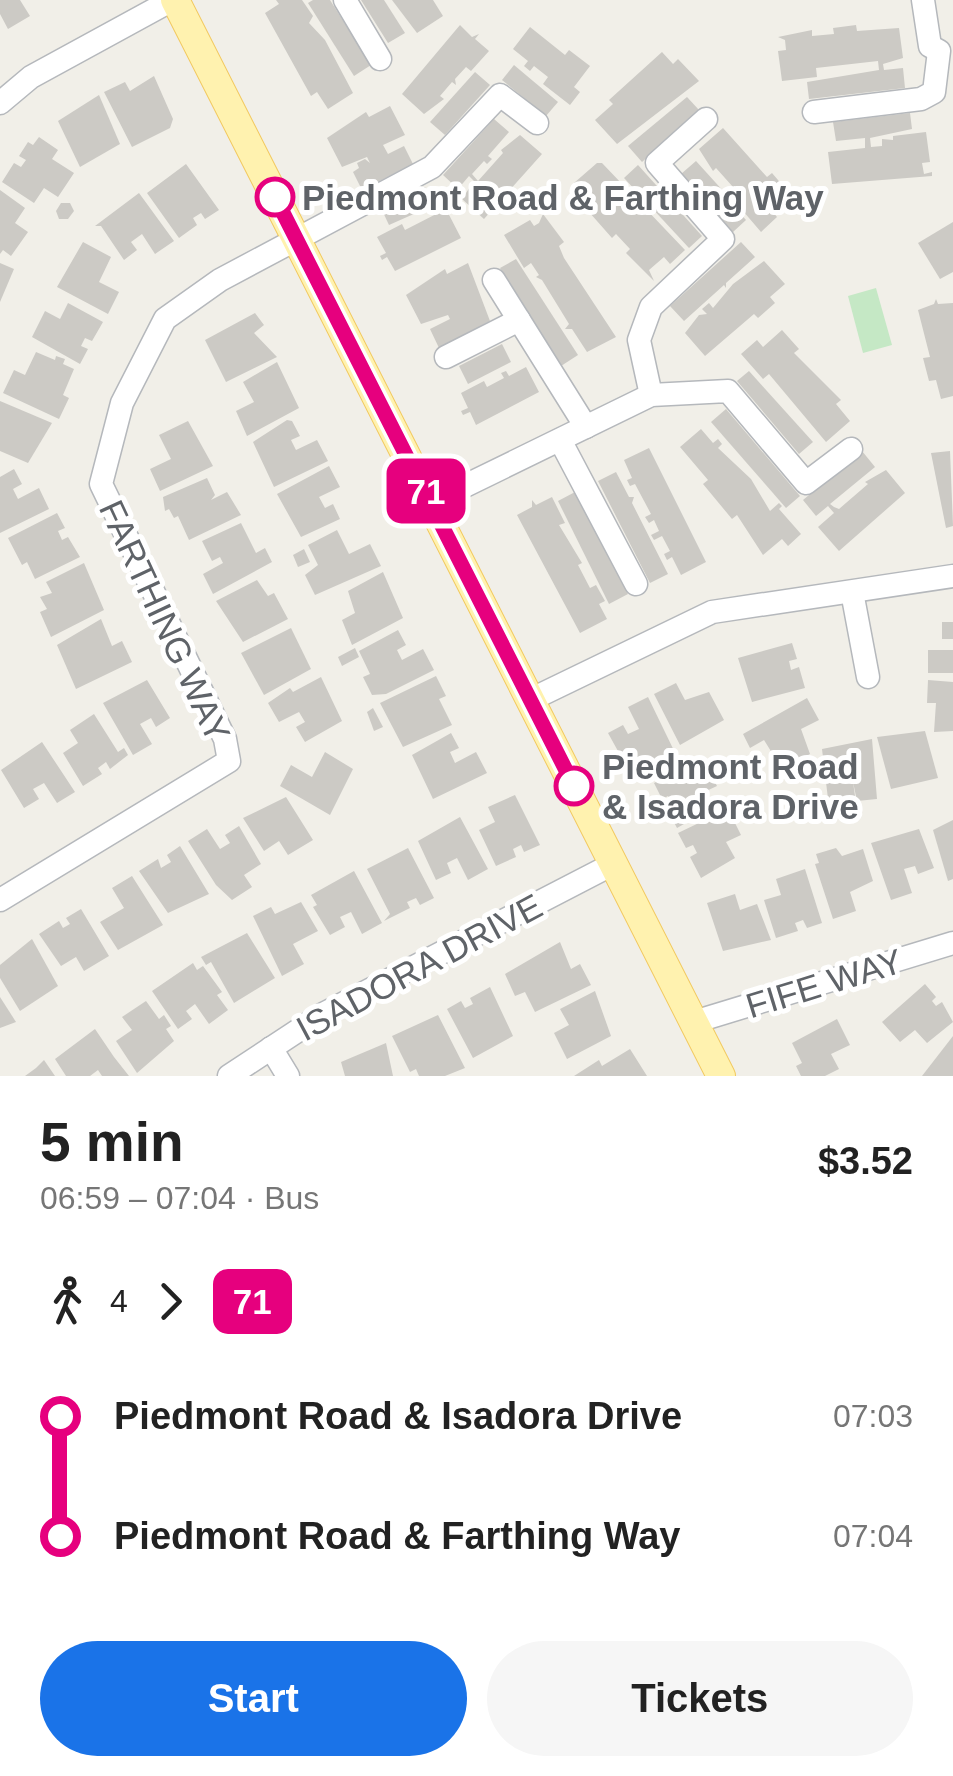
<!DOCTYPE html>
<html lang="en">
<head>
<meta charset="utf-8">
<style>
  :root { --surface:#fff; --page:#f6f6f6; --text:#222; --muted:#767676; --accent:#1a73e8 }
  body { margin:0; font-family:Arial,sans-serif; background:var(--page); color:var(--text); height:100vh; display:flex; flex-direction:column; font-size:38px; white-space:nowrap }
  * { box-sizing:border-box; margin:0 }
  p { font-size:32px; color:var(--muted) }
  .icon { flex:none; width:55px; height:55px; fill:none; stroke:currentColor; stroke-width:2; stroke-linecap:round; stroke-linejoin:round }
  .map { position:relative; height:1076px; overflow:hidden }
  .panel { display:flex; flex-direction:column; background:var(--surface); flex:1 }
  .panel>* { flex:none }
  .badge { padding:0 20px; border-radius:15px; font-size:35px; line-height:65px }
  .map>.badge { position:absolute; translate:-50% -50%; box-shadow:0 0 0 5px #fff }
  .legs { display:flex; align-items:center; gap:15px; height:110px; padding:0 40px; font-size:32px }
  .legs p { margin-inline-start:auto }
  .head { display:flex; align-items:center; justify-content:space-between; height:170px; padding:0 40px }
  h1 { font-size:55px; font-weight:700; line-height:75px }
  .cta { display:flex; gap:20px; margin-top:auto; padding:20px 40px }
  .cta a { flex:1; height:115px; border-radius:60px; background:var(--accent); color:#fff; font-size:40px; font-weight:700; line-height:115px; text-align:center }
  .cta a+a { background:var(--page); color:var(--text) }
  ul { padding:0 40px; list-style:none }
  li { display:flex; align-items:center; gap:35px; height:120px; font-size:38px }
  li i { display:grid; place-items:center; width:15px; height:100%; margin:0 12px; background:currentColor }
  li i::after { content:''; width:25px; height:25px; margin:-12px; border:8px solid; border-radius:50%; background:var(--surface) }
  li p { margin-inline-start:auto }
  li:first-child i { background:linear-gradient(#0000 50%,currentColor 0) }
  li:last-child i { background:linear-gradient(currentColor 50%,#0000 0) }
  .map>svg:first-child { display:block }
</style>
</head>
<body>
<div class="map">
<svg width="953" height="1076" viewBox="0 0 953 1076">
  <rect width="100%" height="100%" fill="#f1efe8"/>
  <polygon fill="#c5e8c5" points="876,288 892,345 863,353 848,296"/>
  <g fill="#cccac5">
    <polygon points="0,0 20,0 30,16 8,29 0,14"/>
    <polygon points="276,0 302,0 313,16 309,23 325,40 353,93 328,109 317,92 311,96 265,13 279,4"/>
    <polygon points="313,0 330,0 371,65 354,76 308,3"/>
    <polygon points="361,0 384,0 405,33 388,43"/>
    <polygon points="392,0 433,0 443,16 417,33"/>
    <polygon points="460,25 472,37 479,34 475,39 489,51 471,71 466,67 455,79 456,85 452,82 440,96 444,99 424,114 402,94"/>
    <polygon points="856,25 857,31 899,28 903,58 883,64 884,70 903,68 905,88 809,99 807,82 879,70 878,61 816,68 817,77 782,81 778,51 786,50 785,40 778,37 812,30 812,36 834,34 833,28"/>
    <polygon points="530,27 565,55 569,50 590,66 574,87 580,92 570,105 543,84 548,77 534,66 530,71 524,66 528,61 513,49"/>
    <polygon points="662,52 673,64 678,59 699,81 617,144 595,120 613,104 609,100"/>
    <polygon points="514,65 558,102 546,116 502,80"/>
    <polygon points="475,72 490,85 445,135 430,122"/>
    <polygon points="154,76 173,119 170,128 132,147 104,92 125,82 130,91"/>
    <polygon points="99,95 120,144 80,167 58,121"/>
    <polygon points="687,97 699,110 642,162 628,146"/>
    <polygon points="390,106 405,135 383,145 388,154 404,146 413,164 362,190 353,172 359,168 357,163 365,159 370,163 367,157 342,167 327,138 366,112 369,117"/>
    <polygon points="910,113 912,129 870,138 871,147 882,146 882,139 893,140 893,136 926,132 930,162 922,163 924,174 932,172 932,176 832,184 828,152 865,148 865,138 836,141 833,122"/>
    <polygon points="494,119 509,132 488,156 492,159 487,164 484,161 472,174 478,181 503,153 501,150 520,135 542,154 484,219 462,199 474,181 469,176 458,189 443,175"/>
    <polygon points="723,128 767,177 772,173 790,194 772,211 777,217 761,232 737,204 739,194 732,204 746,220 733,232 681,174 696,161 725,193 733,187 716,168 713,171 699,149"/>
    <polygon points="39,137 58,150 52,159 74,173 58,197 44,188 34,203 2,182 14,163 21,167 26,160 19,156 28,142 33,145"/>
    <polygon points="597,163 602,163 685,250 670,264 664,257 649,270 654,281 626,253 630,249 616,234 612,238 582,204 588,199 574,183"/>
    <polygon points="186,164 219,210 205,219 201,213 193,218 197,225 179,238 147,193"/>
    <polygon points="638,165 702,236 689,248 624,178"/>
    <polygon points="425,187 434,205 389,225 381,208"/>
    <polygon points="0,190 25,208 15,223 28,232 11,256 3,250 0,254"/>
    <polygon points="139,193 174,241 155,254 142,234 131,242 137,250 124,260 101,226 95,226"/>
    <polygon points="61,203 70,203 74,211 68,219 59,219 56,211"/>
    <polygon points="446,209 461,238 395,271 387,257 382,260 380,256 386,253 377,237 402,224 405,230"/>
    <polygon points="543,214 564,242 559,246 564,258 616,337 587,352 572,329 565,329 569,324 542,280 536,277 539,275 531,263 524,268 504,235 530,220 534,226 539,223"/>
    <polygon points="953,222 953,272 940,279 918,243"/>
    <polygon points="83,242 111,257 99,282 119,292 108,314 57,287"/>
    <polygon points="741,242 755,257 726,283 726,288 724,285 684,321 670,306"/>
    <polygon points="516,259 578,355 561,366 500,268"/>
    <polygon points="764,261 785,284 770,297 775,303 758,318 754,314 705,356 685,333 699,315 707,314 702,309 709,303 713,308 733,284"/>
    <polygon points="0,263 14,269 0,302"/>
    <polygon points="468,263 490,321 439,348 430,329 450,319 448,315 421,324 406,295 445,269 447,274"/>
    <polygon points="936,299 938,304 953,303 953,396 941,399 936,380 929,381 923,358 930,357 918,310 934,304"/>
    <polygon points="68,303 103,322 92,341 85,338 81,346 88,349 80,364 32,337 45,311 60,319"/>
    <polygon points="255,313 264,325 254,333 277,357 226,382 205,340"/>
    <polygon points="782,330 799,349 794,353 841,400 836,404 850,421 826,442 769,374 763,379 741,354 757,340 763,347"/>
    <polygon points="502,344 511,362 468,384 459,366"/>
    <polygon points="36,352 55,360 56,356 65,359 63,364 74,369 63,395 69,398 59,419 3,393 14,370 25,375"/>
    <polygon points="277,362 299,408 247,436 236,411 254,402 243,382"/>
    <polygon points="526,367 539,392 476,425 470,412 463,415 461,411 468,408 461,393 484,381 487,387 504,378 501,373 506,371 509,376"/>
    <polygon points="749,371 813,442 799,454 737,381"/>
    <polygon points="0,401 52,423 28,463 0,451"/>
    <polygon points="726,409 800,496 786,508 711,422"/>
    <polygon points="287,420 292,421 300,436 291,440 296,450 317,440 328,461 274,487 253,442"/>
    <polygon points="188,421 213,466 160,491 150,469 171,459 159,435"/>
    <polygon points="701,429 713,443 718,439 722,444 718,448 751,479 770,511 779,503 782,506 779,509 801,534 788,546 782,539 763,555 737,515 732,519 703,484 708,480 680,447"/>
    <polygon points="649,448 706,562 681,575 672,557 667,560 664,554 670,551 662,536 654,540 651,535 659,531 654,520 649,523 645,517 651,514 635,484 630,486 627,480 632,478 624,460"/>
    <polygon points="862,451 875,467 830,504 834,507 839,509 868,484 865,482 886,470 905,493 839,551 818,527 834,513 828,506 816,516 803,500"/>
    <polygon points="950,451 953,526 946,528 931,453"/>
    <polygon points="329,466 340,487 319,497 325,508 333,504 340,519 301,537 277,494"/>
    <polygon points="14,469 22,484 13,489 18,499 39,488 49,509 0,533 0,477"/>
    <polygon points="616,472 629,497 634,497 632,503 668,574 650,583 598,481"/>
    <polygon points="207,478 215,495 211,500 227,492 241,515 189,540 178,516 174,518 169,509 165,511 163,497"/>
    <polygon points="575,492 628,594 609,604 558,501"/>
    <polygon points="552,497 565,523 559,525 582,563 578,565 590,588 596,585 605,601 599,604 607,619 580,633 517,515 532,507 532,500 536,505"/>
    <polygon points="57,513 65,528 58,531 62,540 68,537 80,557 35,579 27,562 22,565 8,538"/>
    <polygon points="241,523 256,553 265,548 272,562 213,594 203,574 223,563 220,557 212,561 202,541"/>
    <polygon points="337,530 349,554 370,544 381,566 315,595 305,575 318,565 308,545"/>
    <polygon points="304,549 310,562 298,567 293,555"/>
    <polygon points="84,563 104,610 51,637 40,612 47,609 40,597 52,593 46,582"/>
    <polygon points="383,572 403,618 352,645 342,620 355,613 348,591"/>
    <polygon points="257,580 268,596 274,593 288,619 243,642 216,601"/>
    <polygon points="101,619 112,646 122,641 132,662 76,689 57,645"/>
    <rect x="942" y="622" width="11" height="17"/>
    <polygon points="291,628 311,669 264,695 241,653"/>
    <polygon points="398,630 406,645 397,650 402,660 423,649 434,670 386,694 372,695 363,677 370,674 359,651"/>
    <polygon points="792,643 797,659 789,661 791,670 799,667 805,688 752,702 738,658"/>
    <polygon points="355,648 359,657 342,666 338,657"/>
    <rect x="928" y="650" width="25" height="23"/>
    <polygon points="436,676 446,696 439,699 452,725 403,747 380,703"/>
    <polygon points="321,677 342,721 305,742 296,727 305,722 299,712 279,722 268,703 290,688 293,692"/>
    <polygon points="147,680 170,718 156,727 151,718 140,724 152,744 133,755 103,703"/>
    <polygon points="928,680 953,682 953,731 934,732 936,703 927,703"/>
    <polygon points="676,683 685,700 709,692 724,720 680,745 654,694"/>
    <polygon points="648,697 679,761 658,773 651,760 629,771 608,733 623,725 628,734 639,729 628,707"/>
    <polygon points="807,698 819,720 801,729 810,754 782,769 764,740 750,748 743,734"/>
    <polygon points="373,708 383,727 374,731 367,712"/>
    <polygon points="94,714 118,752 124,748 128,755 110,769 106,762 98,768 102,774 83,786 63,753 78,743 70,730"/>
    <polygon points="925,731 938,778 891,789 877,737"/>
    <polygon points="451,733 459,748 450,752 455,763 476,752 487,773 433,799 412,755"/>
    <polygon points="872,739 877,799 857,801 853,782 856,803 829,807 822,749"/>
    <polygon points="42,742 75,792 57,803 44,783 33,789 39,799 24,808 1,770"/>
    <polygon points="325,752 353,769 330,815 280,786 291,765 312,777"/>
    <circle cx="737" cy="766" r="7"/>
    <polygon points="703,760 717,786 702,793 710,809 677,828 666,807 672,804 668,796 662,799 654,783"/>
    <polygon points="515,795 540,845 524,852 521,845 513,849 516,857 496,866 479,830 495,822 488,807"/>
    <polygon points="286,797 313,840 288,855 279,841 264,851 243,818"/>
    <polygon points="728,809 741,835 726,842 735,858 701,878 690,857 697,853 693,845 686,848 678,833"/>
    <polygon points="460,817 488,869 468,880 457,858 447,863 451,873 436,880 418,841"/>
    <polygon points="953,820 953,879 948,881 933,830"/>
    <polygon points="239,826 261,864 244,875 252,887 232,900 216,885 188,841 207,829 220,849 230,843 225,835"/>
    <polygon points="919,829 934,868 918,874 915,866 904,869 912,893 891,900 871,843"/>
    <polygon points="180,846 209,894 168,913 139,871 158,859 161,868 171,862 167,855"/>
    <polygon points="408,848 434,898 420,905 416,898 407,902 410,908 384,921 390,914 367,869"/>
    <polygon points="836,848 842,856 863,849 873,881 850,892 856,911 833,919 815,864 819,863 816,854"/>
    <polygon points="805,869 822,923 807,928 803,920 795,923 798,931 776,938 764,900 781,895 776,879"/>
    <polygon points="354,871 382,923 362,934 351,912 340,917 345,927 330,935 313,907 317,905 311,895"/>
    <polygon points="132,876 163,925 118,950 100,922 124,908 112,888"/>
    <polygon points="735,894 740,910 757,904 771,940 723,951 707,903"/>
    <polygon points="301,902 318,931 293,944 304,964 282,976 253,916 271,907 275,914"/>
    <polygon points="81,909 109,956 84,971 76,957 61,966 39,934 59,921 63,928 70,924 66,918"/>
    <polygon points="247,933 275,978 234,1003 211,962 206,965 201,957"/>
    <polygon points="32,939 58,986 20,1011 0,978 0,965"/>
    <polygon points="560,942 571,969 580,964 591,985 535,1012 525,992 515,996 505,974"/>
    <polygon points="193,963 197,970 203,966 222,992 217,995 228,1010 209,1024 195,1004 186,1011 192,1019 178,1029 152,991"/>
    <polygon points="925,984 936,997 932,1001 936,1006 942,1002 953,1022 927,1043 915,1030 900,1042 882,1022"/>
    <polygon points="490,987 513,1036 473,1058 447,1009 461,1001 465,1008 473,1004 470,998"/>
    <polygon points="595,991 611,1036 567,1059 554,1033 569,1025 560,1009"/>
    <polygon points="0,997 16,1022 0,1028"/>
    <polygon points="146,1001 159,1019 164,1015 171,1026 166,1029 174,1041 137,1073 116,1041 132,1030 122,1017"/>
    <polygon points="438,1015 465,1068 445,1076 419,1076 416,1069 410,1072 392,1036"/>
    <polygon points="837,1019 850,1045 831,1054 839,1069 825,1076 801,1076 796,1066 802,1063 792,1043"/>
    <polygon points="95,1029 114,1057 129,1076 102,1076 98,1070 90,1076 66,1076 55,1059"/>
    <polygon points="953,1036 953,1076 922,1076"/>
    <polygon points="386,1043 393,1076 345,1076 341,1062"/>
    <polygon points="630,1049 647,1076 574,1076 599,1060 602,1066"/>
    <polygon points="44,1060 55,1076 25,1076 36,1068"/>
  </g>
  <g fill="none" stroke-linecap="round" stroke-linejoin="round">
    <defs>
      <g id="minor">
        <polyline points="345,0 380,59"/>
        <polyline points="0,103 31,77 172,0"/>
        <polyline points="814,112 921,99 934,92 939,51 930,46 923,0"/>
        <polyline points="494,280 586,427"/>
        <polyline points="446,357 519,320"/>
        <polyline points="651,395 639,340 651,307 723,239 657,163 706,119"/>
        <polyline points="560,440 636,584"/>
        <polyline points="432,502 651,395 728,391 806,483 851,449"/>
        <polyline points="852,592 868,677"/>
        <polyline points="530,700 712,612 953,576"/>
        <polyline points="0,900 229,761 225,739 101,484 122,403 165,319 220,280 432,167 500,95 537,123"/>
        <polyline points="694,1022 953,943"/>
        <polyline points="271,1048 288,1076"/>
        <polyline points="229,1076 323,1014 613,864"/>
      </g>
      <polyline id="major" points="175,0 721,1076"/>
    </defs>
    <use href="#minor" stroke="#b5b8bc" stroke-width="25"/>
    <use href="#major" stroke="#f2c960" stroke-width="30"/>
    <use href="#minor" stroke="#fff" stroke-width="22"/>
    <use href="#major" stroke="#fff2af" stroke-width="28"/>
  </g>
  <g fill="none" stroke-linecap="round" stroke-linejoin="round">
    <defs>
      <polyline id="line-1" points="275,197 574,786"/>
    </defs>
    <use href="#line-1" stroke="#fff" stroke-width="22"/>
    <use href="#line-1" stroke="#e6007e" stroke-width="15"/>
  </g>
  <g fill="#fff" stroke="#e6007e" stroke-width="5">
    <circle cx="275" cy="197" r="18"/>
    <circle cx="574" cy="786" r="18"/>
  </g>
  <g text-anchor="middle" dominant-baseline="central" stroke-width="10" stroke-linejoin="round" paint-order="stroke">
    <g font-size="35" font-weight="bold" fill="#5f6368" stroke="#fff" text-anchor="start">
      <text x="302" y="197">Piedmont Road &amp; Farthing Way</text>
      <text x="602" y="766">Piedmont Road<tspan x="602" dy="40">&amp; Isadora Drive</tspan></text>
    </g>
    <g font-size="35" fill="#5f6368" stroke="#fff">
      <text transform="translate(165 621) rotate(65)">FARTHING WAY</text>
      <text transform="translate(419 967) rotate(-28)">ISADORA DRIVE</text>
      <text transform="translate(824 983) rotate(-17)">FIFE WAY</text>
    </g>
  </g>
</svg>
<b class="badge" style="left:426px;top:491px;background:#e6007e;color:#fff">71</b>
</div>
<section class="panel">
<div class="head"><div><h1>5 min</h1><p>06:59 – 07:04 · Bus</p></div><b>$3.52</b></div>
<div class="legs"><svg class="icon" aria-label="walk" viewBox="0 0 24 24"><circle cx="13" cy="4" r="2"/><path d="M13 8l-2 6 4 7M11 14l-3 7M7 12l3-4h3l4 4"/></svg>4<svg class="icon" aria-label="forward" viewBox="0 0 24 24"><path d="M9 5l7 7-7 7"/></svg><b class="badge" style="background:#e6007e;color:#fff">71</b></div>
<ul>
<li><i style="color:#e6007e"></i><b>Piedmont Road &amp; Isadora Drive</b><p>07:03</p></li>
<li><i style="color:#e6007e"></i><b>Piedmont Road &amp; Farthing Way</b><p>07:04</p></li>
</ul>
<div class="cta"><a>Start</a><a>Tickets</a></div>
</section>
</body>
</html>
